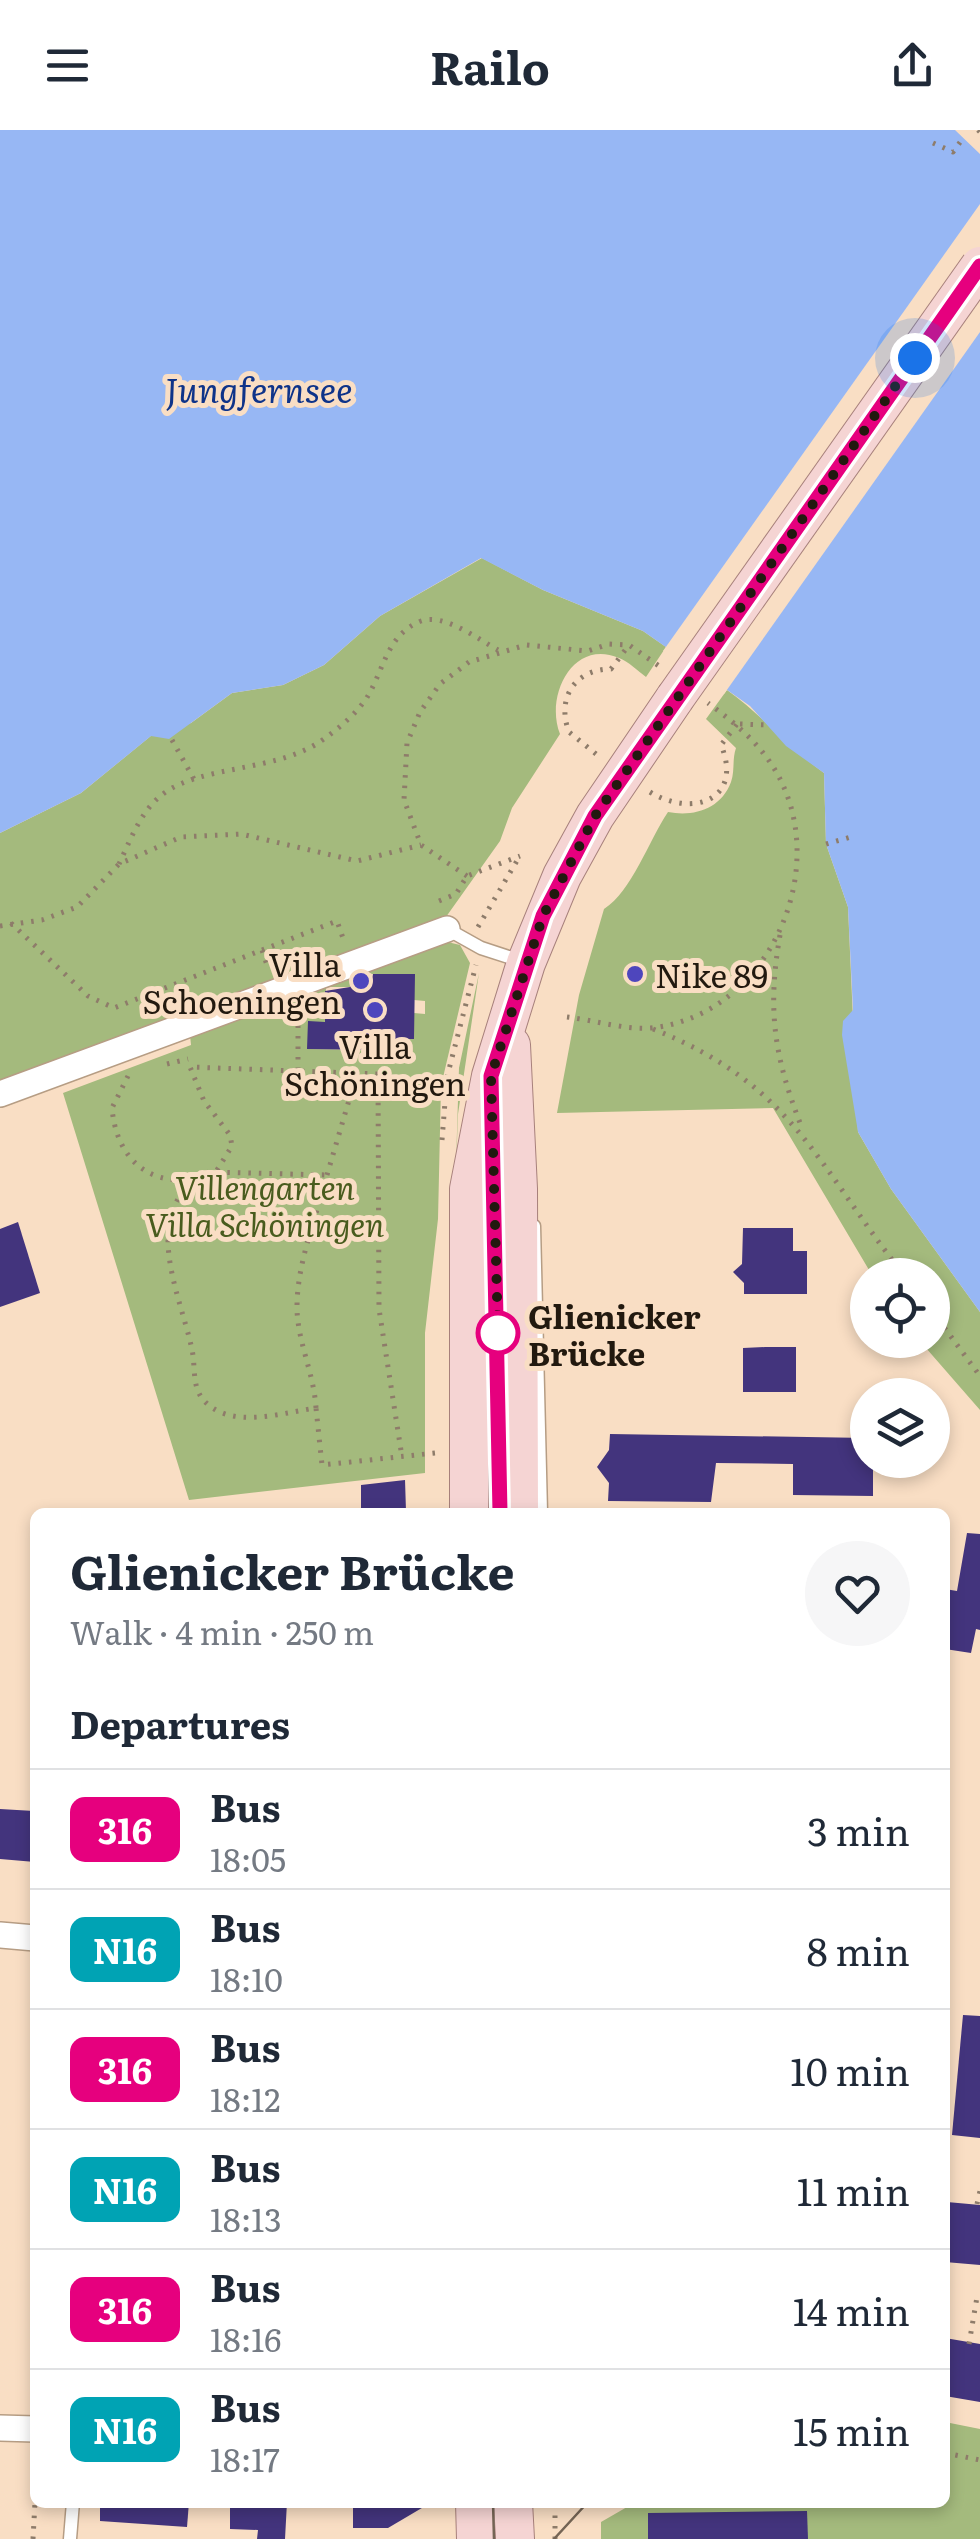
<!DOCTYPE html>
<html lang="en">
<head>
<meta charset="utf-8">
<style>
  :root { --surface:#fff; --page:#f6f6f7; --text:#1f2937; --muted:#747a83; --line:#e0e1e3 }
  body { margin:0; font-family:Literata,serif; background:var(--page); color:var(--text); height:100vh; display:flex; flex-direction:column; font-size:38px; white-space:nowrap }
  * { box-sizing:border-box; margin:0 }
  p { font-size:32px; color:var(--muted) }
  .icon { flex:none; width:55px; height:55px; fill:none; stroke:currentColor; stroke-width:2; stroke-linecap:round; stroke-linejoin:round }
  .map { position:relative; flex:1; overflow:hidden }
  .side { position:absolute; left:30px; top:1378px; width:920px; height:1000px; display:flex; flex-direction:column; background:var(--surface); border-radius:15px; box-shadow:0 5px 15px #0003 }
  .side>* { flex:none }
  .badge { padding:0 20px; border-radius:15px; font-size:35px; line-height:65px }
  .buttons { position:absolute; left:850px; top:1128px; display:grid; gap:20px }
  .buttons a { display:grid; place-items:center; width:100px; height:100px; border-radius:50%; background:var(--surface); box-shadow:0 5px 15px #0003; font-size:50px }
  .you { position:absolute; width:50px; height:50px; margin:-25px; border:8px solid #fff; border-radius:50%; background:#1a73e8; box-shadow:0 0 0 15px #1a73e833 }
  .map>.badge { position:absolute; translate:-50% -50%; box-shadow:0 0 0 5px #fff }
  h2 { padding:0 40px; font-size:38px; line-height:90px }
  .round { display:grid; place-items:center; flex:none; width:105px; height:105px; border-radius:52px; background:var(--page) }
  .overview { display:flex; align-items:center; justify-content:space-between; height:170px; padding:0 40px }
  h1 { font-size:48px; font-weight:700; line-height:75px }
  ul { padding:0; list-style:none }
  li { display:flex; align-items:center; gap:30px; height:120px; padding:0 40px; border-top:2px solid var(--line) }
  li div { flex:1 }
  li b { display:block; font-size:38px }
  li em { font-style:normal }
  li .badge { min-width:110px; font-weight:700; text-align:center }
  header { display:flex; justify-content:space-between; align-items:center; height:130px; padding:0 40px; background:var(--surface); font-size:45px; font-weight:700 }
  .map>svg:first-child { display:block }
</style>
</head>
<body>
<header><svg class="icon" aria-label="menu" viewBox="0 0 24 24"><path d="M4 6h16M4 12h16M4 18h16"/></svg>Railo<svg class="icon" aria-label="share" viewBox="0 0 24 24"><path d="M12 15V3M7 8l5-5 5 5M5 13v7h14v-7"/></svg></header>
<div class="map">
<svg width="980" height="2409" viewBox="0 0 980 2409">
  <rect width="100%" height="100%" fill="#f9dec4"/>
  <g fill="#a4ba7d" fill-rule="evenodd">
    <path d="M482 428 543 460 643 501 666 517 646 547C638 541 628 531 619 528 572 508 545 567 560 604L512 678 500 711 431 808 460 815 470 833 441 956 438 1089 425 1203V1343L189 1370 63 963 191 915 190 905 0 972V703L81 663 152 605 191 593 232 563 283 555 324 535 380 486ZM356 836 372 844H414V870L425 871V884L414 883V909H374L373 920 308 919V892H325L326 857H350L351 851H357Z"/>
    <path d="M727 560C762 585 789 618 824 643L826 714 848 777 858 1002 891 1059 980 1182V1280L919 1210H932V1145H872L773 978 557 983 579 865 604 779C632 761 648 712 668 682 694 687 721 679 731 652 735 641 732 629 736 618L706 589Z"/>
    <polygon points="479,843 458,984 455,1066 459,938"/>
    <polygon points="945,2292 980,2299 980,2409 601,2409 601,2392 634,2373 945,2372"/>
  </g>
  <polygon fill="#97b7f4" points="0,0 955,0 980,24 980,1182 891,1059 858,1002 842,905 843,891 853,880 848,777 826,714 824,643 786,616 750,576 643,501 543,460 481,428 380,486 324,535 283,555 232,563 169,609 151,606 81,663 0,703"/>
  <polygon fill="#f9dec4" points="980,74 980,202 724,564 663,521"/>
  <g fill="#43347d">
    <polygon points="373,844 415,844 414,909 374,909 374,920 307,919 308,891 325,892 325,861 350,857 353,851 372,851"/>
    <polygon points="18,1092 40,1163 0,1177 0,1099"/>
    <polygon points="743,1098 793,1098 793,1121 807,1121 807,1164 744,1164 744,1153 733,1142 742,1134"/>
    <polygon points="765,1217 796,1217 796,1262 743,1262 743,1218"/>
    <polygon points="610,1304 868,1308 868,1330 873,1330 873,1366 793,1365 793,1334 716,1333 711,1372 608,1371 609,1353 597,1337 609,1320"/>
    <polygon points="405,1350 406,1382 361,1382 361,1355"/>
    <polygon points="967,1403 980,1404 980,1500 976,1499 971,1523 945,1519 945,1459 957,1461"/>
    <polygon points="0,1679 34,1681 35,1732 0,1729"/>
    <polygon points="963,1885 980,1886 980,2008 952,2005"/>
    <polygon points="947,2072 980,2075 980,2135 945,2132"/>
    <polygon points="945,2208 980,2214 980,2272 945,2266"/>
    <polygon points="100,2372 189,2372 187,2397 100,2391"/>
    <polygon points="230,2372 287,2372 285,2409 257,2409 258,2400 230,2399"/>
    <polygon points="353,2372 432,2372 388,2398 353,2398"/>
    <polygon points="807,2381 808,2409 648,2409 648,2383"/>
  </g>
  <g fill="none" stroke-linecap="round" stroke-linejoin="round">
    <defs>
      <g id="lane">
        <polyline points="447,799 481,818 524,832"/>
        <polyline points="494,1013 500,1382"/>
        <polyline points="534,1096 541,1382"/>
        <polyline points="70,2409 73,2372"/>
      </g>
      <g id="street">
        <polyline points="0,964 447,799"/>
        <polyline points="0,1805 35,1808"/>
        <polyline points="0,2298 35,2299"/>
      </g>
      <g id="primary">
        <polyline points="511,915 518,1059 519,1382"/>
        <polyline points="469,1382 469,1059 491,946 526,833 562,746 595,686 675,568"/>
        <polyline points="475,2372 476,2409"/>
        <polyline points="513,2372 515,2409"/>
      </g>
    </defs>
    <use href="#lane" stroke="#b69d84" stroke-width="15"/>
    <use href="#street" stroke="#b69d84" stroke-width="28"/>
    <use href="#primary" stroke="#a7807b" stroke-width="40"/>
    <g stroke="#8e7c6a" stroke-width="5" stroke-dasharray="2.5 8" stroke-linecap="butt">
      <polyline points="978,0 980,2"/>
      <polyline points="933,13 953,22 963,8"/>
      <polyline points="740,594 767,595"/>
      <polyline points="172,610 195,651"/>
      <path d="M596 624 569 602C556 568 575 539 611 539L629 515"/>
      <path d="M650 662C692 688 744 670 721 615L737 594"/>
      <polyline points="826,714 851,707"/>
      <path d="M119 734C130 711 141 680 163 664 201 635 276 642 321 611 338 599 354 586 366 569 384 541 386 505 421 491 444 483 478 509 498 520"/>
      <polyline points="467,746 421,715 404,670 407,613 420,582 440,554 469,532 526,515 588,521 609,514 629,515 659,536"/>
      <polyline points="439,771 456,764 467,746 520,726"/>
      <polyline points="11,793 88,866 114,878 262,820 268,838"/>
      <polyline points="0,796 42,790 77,777 119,734 181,707 241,704 357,731 421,715"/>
      <polyline points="478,797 518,729"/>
      <path d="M780 805C767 880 774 927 802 998"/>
      <polyline points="262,820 337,791 344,811"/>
      <path d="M567 887C593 890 625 900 651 898 759 887 823 761 787 665 772 624 742 598 708 573"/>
      <path d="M653 899C794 955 817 1036 904 1145"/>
      <polyline points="167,934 188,929"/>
      <polyline points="298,940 298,887 318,882 319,873"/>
      <path d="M128 946 112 978C116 1025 145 1056 194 1049"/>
      <polyline points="442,1010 447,947 476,835"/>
      <polyline points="217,1040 232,1016 230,1005 204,971 190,937 378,944 379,1179 402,1327"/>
      <polyline points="327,1045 357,943"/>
      <polyline points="932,1181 980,1246"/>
      <path d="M316 1278C314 1243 297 1211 297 1177 297 1133 316 1088 327 1045L209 1042C138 1077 178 1159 191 1215 198 1242 187 1265 218 1281 246 1295 287 1282 316 1278L322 1335 435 1323"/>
      <polyline points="977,2074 980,2061"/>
      <polyline points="969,2214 977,2167"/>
      <polyline points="945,2323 980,2330"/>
      <polyline points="33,2409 35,2372"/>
      <polyline points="555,2409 555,2372"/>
    </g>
    <use href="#lane" stroke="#fff" stroke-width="12"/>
    <use href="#street" stroke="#fff" stroke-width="25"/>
    <use href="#primary" stroke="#f5d4d3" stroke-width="38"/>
    <g stroke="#756555" stroke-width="2.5">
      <polyline points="498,1202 499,1382"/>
      <polyline points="493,2372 494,2409"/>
      <polyline points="554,2409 588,2372"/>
    </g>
    <defs>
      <polyline id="primary-bridge" points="675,568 980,136"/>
    </defs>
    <use href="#primary-bridge" stroke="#a7807b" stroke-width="40" stroke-linecap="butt"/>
    <use href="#primary-bridge" stroke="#f5d4d3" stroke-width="38"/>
  </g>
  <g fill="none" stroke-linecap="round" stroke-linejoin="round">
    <defs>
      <polyline id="line" points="500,1382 491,946 543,786 595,686 980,136"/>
    </defs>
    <use href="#line" stroke="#fff" stroke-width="22"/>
    <use href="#line" stroke="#e6007e" stroke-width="15"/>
    <polyline stroke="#22190f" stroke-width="10" stroke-dasharray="0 18" points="498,1203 491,946 543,786 595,686 915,228"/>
  </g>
  <g fill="#4e46bd" stroke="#f9dec4" stroke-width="4">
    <circle cx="635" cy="844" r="10"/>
    <circle cx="361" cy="851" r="10"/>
    <circle cx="375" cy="880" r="10"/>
  </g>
  <circle fill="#fff" stroke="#e6007e" stroke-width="5" cx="498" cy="1203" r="20"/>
  <g text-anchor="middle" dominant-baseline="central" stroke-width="10" stroke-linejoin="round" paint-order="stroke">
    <g font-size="32" fill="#22190f" stroke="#f9dec4" text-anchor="end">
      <text x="341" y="833">Villa<tspan x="341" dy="37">Schoeningen</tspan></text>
      <text x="655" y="844" text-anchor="start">Nike 89</text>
      <text x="375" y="915" text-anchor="middle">Villa<tspan x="375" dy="37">Schöningen</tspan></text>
    </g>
    <g font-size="32" font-style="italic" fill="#495c1e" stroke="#f9dec4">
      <text x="265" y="1056">Villengarten<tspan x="265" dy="37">Villa Schöningen</tspan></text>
    </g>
    <g font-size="32" font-weight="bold" fill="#22190f" stroke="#f9dec4" text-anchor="start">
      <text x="528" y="1185">Glienicker<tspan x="528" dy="37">Brücke</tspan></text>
    </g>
    <g font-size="35" font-style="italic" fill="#0e3389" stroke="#f9dec4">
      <text x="259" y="258">Jungfernsee</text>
    </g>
  </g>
</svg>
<div class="buttons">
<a><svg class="icon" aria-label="locate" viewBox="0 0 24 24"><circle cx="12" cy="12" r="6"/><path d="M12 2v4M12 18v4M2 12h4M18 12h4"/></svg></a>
<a><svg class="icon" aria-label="layers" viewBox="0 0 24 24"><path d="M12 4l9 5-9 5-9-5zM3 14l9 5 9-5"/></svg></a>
</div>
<div class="you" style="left:915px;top:228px"></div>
<section class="side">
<div class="overview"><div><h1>Glienicker Brücke</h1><p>Walk · 4 min · 250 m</p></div><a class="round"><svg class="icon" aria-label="heart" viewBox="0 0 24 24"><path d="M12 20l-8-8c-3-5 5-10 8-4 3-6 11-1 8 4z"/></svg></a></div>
<h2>Departures</h2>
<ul>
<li><span class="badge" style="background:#e6007e;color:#fff">316</span><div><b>Bus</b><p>18:05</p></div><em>3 min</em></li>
<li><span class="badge" style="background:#00a3b4;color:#fff">N16</span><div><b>Bus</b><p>18:10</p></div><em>8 min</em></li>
<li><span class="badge" style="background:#e6007e;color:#fff">316</span><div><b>Bus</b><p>18:12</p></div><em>10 min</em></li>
<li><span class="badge" style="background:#00a3b4;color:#fff">N16</span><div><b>Bus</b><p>18:13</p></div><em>11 min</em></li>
<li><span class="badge" style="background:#e6007e;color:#fff">316</span><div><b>Bus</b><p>18:16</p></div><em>14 min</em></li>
<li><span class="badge" style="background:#00a3b4;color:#fff">N16</span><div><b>Bus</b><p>18:17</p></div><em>15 min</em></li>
</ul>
</section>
</div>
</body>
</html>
